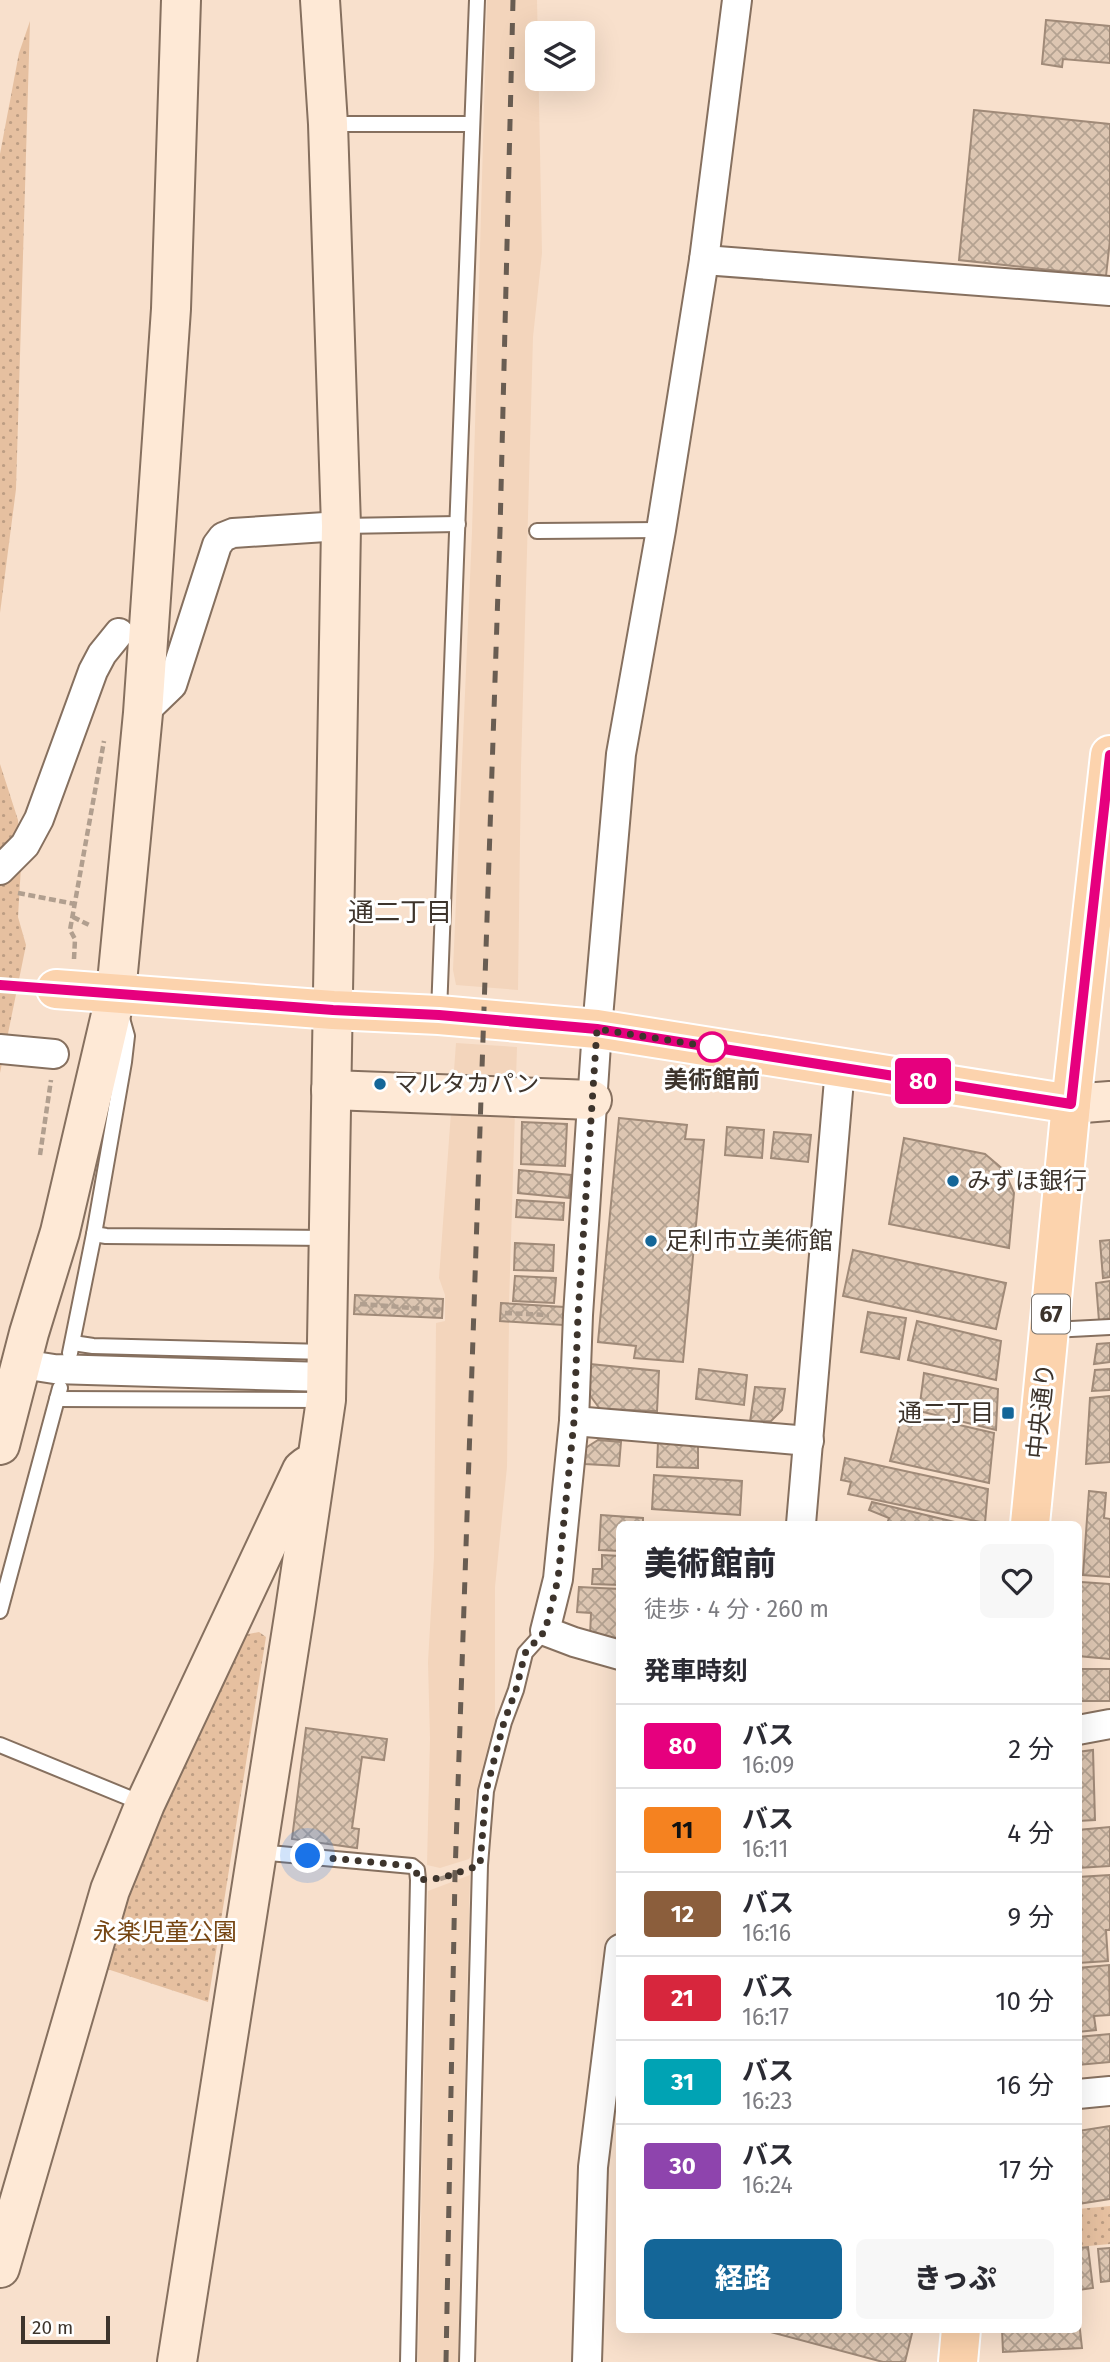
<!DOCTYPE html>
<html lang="ja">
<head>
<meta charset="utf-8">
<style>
  :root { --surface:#fff; --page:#f7f7f7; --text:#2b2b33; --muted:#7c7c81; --line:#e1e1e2; --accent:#146698 }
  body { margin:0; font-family:"Fira Sans","Noto Sans JP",sans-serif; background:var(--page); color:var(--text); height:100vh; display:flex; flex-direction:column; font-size:26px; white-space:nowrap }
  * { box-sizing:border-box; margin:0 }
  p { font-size:23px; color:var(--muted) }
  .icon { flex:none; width:38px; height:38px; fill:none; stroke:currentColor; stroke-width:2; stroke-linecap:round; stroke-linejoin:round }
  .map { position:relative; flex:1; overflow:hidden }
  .side { position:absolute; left:616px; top:1521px; width:466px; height:812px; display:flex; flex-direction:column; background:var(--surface); border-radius:10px; box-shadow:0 7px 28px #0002 }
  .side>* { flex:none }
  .badge { padding:0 14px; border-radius:5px; font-size:24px; line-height:46px }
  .tools { position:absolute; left:525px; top:21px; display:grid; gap:14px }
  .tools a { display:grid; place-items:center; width:70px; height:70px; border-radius:10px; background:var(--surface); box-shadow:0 7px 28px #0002; font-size:35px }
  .scale { position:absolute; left:21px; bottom:18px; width:89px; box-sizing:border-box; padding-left:7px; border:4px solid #3d342c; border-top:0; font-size:19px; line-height:24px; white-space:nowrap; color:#3d342c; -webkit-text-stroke:5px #fff; paint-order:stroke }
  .you { position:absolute; width:35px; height:35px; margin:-18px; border:5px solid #fff; border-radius:50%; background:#1a73e8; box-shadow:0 0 0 10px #1a73e833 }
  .map>.badge { position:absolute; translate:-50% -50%; box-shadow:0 0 0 4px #fff }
  h2 { padding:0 28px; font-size:26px; line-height:63px }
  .round { display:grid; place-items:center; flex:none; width:74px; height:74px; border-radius:10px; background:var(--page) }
  .overview { display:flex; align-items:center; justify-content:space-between; height:119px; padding:0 28px }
  h1 { font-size:33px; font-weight:800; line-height:52px }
  .button { display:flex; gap:14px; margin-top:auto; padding:14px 28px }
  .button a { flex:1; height:80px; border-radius:10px; background:var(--accent); color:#fff; font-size:28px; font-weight:800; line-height:80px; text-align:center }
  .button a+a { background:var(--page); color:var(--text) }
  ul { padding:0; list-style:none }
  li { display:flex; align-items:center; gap:21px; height:84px; padding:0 28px; border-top:2px solid var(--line) }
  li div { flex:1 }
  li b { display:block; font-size:26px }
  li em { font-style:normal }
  li .badge { min-width:77px; font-weight:700; text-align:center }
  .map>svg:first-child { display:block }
</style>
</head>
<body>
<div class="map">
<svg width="1110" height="2362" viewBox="0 0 1110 2362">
  <defs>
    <pattern id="park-dots" width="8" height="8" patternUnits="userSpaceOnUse" patternTransform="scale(1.75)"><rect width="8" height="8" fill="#e6c0a0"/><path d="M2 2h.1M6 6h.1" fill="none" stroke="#bc9d83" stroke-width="1.8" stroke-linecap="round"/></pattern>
    <pattern id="building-cross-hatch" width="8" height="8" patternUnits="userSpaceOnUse" patternTransform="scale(1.75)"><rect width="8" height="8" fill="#ddc6b2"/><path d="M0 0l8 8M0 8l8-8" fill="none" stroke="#b4a291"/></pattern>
  </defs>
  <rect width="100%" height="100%" fill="#f8e0cc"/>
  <g fill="#f3d5bc">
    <polygon points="487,0 537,0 542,253 533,337 521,767 518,990 456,985 453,970 472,532"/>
    <polygon points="456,1043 517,1047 509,1304 501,1321 509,1322 507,1467 495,1587 495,1720 475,1796 473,1852 469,1859 440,1868 427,1865 430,1739 428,1662 434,1557 436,1323 445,1321 445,1295 439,1278"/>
    <polygon points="470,1875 458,2362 418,2362 428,1891"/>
  </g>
  <g fill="url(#park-dots)">
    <polygon points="30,21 16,489 0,613 0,154 19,53"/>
    <polygon points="0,764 18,820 21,866 18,917 26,945 0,1073"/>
    <polygon points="259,1632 266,1637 208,2002 98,1966 128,1878 244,1635"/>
    <polygon points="1110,2206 1110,2244 1078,2247 1078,2209"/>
  </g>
  <g fill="url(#building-cross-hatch)" stroke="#a08a78" stroke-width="2">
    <polygon points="1046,20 1110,26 1110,63 1063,59 1062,67 1042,64"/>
    <polygon points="974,110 1110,124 1110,240 1106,276 959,260"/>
    <polygon points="619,1118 687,1125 685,1139 704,1140 683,1362 634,1358 636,1346 598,1342"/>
    <polygon points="522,1122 567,1124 565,1166 521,1164"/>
    <polygon points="727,1127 764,1130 762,1158 725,1155"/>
    <polygon points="774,1132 811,1135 808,1162 771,1158"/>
    <polygon points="904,1138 985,1154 1004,1170 1014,1193 1009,1248 889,1224"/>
    <polygon points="519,1170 571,1175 569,1198 518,1193"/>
    <polygon points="517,1200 564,1203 563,1220 516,1217"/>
    <polygon points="1110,1240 1110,1277 1103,1278 1100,1241"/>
    <polygon points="515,1243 554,1245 553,1271 514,1270"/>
    <polygon points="853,1250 1006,1283 996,1329 843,1296"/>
    <polygon points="515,1276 556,1278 554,1303 513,1301"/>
    <polygon points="1110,1281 1110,1320 1099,1321 1096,1283"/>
    <polygon points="355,1295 443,1299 442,1318 354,1314"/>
    <polygon points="501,1303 564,1307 563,1325 500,1321"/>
    <polygon points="868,1312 906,1318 899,1359 861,1352"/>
    <polygon points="917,1321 1001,1341 996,1380 908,1360"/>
    <polygon points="1110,1343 1110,1362 1094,1364 1097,1344"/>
    <polygon points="590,1364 659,1371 657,1411 600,1409 589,1394"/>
    <polygon points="699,1369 747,1375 744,1405 696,1399"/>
    <polygon points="1110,1369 1110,1390 1092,1391 1095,1370"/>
    <polygon points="924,1373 998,1389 996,1430 919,1411"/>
    <polygon points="755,1387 785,1389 782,1410 771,1421 750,1422"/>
    <polygon points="1110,1396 1110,1462 1086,1464 1090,1398"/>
    <polygon points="903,1412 994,1433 989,1483 890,1461"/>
    <polygon points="598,1440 621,1442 619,1466 585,1464 584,1449"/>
    <polygon points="658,1442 698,1443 698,1468 657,1467"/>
    <polygon points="845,1458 988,1489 985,1523 848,1494 851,1482 841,1480"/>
    <polygon points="654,1475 742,1481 740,1515 652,1509"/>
    <polygon points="1089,1491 1106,1493 1104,1518 1110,1519 1110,1577 1083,1575"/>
    <polygon points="872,1502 963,1524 887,1524 889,1518 869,1510"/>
    <polygon points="601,1515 643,1518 643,1524 620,1524 620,1551 599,1550"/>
    <polygon points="602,1555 620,1556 620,1585 592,1584 593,1569 602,1569"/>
    <polygon points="1081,1582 1110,1584 1110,1659 1078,1656"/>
    <polygon points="579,1587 620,1589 620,1639 590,1636 591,1613 577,1612"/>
    <rect x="1078" y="1669" width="32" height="32"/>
    <polygon points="306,1728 387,1739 384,1760 362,1757 352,1828 359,1829 357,1848 292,1839"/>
    <polygon points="1093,1750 1095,1820 1078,1821 1078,1752"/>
    <polygon points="1110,1827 1110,1866 1078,1868 1078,1830"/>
    <polygon points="1110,1875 1110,1930 1106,1930 1108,1961 1078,1963 1078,1877"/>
    <polygon points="1109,1965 1110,2015 1094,2016 1096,2030 1078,2032 1078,1968"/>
    <polygon points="1110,2034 1110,2062 1078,2065 1078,2037"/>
    <polygon points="1110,2126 1110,2199 1078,2204 1078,2131"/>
    <polygon points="1088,2247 1093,2288 1078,2290 1078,2248"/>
    <polygon points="1110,2248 1110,2281 1101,2282 1098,2249"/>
    <polygon points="1078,2312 1082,2348 1003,2352 1002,2329 1078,2329"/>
    <polygon points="759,2329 913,2329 905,2362 883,2362"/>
  </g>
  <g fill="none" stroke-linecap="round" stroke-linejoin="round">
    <defs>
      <g id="lane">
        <polyline points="329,124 471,124"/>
        <polyline points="342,526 458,524"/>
        <polyline points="537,531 661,530"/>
        <polyline points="439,1013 477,0"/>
        <polyline points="94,1234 106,1236 327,1238"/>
        <polyline points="1052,1330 1110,1327"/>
        <polyline points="73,1343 93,1346 327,1352"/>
        <polyline points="70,1353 94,1234 124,1062 127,1036 121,1015"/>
        <polyline points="57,1399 324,1400"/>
        <polyline points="0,1611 60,1388"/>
        <polyline points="0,1745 144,1804"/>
        <polyline points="258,1852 412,1866 417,1870 418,1880 408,2362"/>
        <polyline points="467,2362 480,1865 486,1791 504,1722 516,1690 525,1653 545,1631"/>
      </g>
      <g id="street">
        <polyline points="704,260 1110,291"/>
        <polyline points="143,713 172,685 217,545 223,537 233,533 341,526"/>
        <polyline points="0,870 25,845 39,819 93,671 102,654 119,633"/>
        <polyline points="0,1049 54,1054"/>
        <polyline points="22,1364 54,1369 326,1377"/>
        <polyline points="574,1421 809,1441"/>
        <polyline points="801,1524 840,1068"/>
        <polyline points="620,1655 574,1642 545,1631 558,1579 574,1421 578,1315 597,1029 621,754 661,530 704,260 737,0"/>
        <polyline points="1078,1730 1110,1724"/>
        <polyline points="1078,2094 1110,2091"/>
        <polyline points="587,2362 593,2167 620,1949"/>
      </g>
      <g id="secondary">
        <polyline points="331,1090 592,1100"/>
        <polyline points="1071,1104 1110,1101"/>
        <polyline points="0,1445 29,1333 60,1232 116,993 143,713 171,309 181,0"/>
        <polyline points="0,2268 110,1890 145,1804 302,1470 307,1466"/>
        <polyline points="177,2362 295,1610 326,1400 341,526 328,124 320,0"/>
      </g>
      <g id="primary">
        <polyline points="56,989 333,1010 439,1015 597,1029 1071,1104"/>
        <polyline points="1030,1524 1071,1104 1110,755"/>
        <polyline points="958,2362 961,2329"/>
      </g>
    </defs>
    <use href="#lane" stroke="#86705f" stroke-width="18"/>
    <use href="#street" stroke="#86705f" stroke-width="32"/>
    <use href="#secondary" stroke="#86705f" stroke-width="42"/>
    <use href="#primary" stroke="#fff" stroke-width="42"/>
    <g stroke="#b19f8f" stroke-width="4.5" stroke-dasharray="7 3.5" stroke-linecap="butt">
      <polyline points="18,893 75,904"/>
      <polyline points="73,917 91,926"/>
      <polyline points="74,959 75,939 70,930 104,741"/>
      <polyline points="40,1155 51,1080"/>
      <polyline points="360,1304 440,1310"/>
      <polyline points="505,1313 549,1315"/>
      <polyline points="440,1879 458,1873"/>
    </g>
    <use href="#lane" stroke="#fff" stroke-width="14"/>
    <use href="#street" stroke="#fff" stroke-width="28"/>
    <use href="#secondary" stroke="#fee9d6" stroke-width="38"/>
    <use href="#primary" stroke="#fcd3ad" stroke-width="38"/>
    <polyline stroke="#695d52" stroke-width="5" stroke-dasharray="12 12" stroke-linecap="butt" points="446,2362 455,1875 500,531 513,0"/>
  </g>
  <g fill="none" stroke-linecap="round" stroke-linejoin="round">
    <defs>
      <polyline id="line" points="0,985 333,1010 439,1015 597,1029 1071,1104 1110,755"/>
    </defs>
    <use href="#line" stroke="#fff" stroke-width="16"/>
    <use href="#line" stroke="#e6007e" stroke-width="10"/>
    <polyline stroke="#3d342c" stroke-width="7" stroke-dasharray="0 12.6" points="308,1856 412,1866 416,1870 418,1880 442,1878 480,1865 486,1791 504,1722 516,1690 525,1653 545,1631 558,1579 574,1421 578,1315 597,1029 712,1047"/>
  </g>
  <circle fill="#fff" stroke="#e6007e" stroke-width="3.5" cx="712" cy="1047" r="14"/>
  <g fill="#146698" stroke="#fff" stroke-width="2.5">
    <circle cx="380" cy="1084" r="7"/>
    <circle cx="953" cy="1181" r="7"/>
    <circle cx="651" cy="1241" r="7"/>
    <rect x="1001" y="1406" width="14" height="14" rx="3.5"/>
  </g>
  <g text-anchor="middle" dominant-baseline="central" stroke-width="6" stroke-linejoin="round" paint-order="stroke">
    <rect fill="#fff" stroke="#77716b" stroke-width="2" x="1032" y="1294.5" width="38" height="39" rx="5"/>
    <g font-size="23" font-weight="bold" fill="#3d342c">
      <text x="1051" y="1314">67</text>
    </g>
    <g font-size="24" font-weight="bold" fill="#3d342c" stroke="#fff">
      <text x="712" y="1080">美術館前</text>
    </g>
    <g font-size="24" fill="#3d342c" stroke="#fff" text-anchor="start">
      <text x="394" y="1084">マルタカパン</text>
      <text x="967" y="1181">みずほ銀行</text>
      <text x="665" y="1241">足利市立美術館</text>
      <text x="994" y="1413" text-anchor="end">通二丁目</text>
    </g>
    <g font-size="24" fill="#3d342c" stroke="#fff">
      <text transform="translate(1041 1411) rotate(-84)">中央通り</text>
    </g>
    <g font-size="24" fill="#764613" stroke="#fff">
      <text x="165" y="1932">永楽児童公園</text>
    </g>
    <g font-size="26" fill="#3d342c" stroke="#fff">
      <text x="400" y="912">通二丁目</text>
    </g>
  </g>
</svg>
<div class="tools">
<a><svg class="icon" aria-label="layers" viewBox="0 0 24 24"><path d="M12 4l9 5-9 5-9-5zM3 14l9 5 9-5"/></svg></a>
</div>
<div class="scale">20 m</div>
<div class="you" style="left:308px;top:1856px"></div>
<b class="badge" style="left:923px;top:1081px;background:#e6007e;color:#fff">80</b>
<section class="side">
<div class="overview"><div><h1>美術館前</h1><p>徒歩 · 4 分 · 260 m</p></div><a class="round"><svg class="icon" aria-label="heart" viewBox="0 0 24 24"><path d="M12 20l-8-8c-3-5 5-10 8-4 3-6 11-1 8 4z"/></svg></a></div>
<h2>発車時刻</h2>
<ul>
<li><span class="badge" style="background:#e6007e;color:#fff">80</span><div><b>バス</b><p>16:09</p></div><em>2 分</em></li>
<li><span class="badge" style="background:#f58220;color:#111">11</span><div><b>バス</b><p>16:11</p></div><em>4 分</em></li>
<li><span class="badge" style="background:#8b5e3c;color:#fff">12</span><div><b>バス</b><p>16:16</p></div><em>9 分</em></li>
<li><span class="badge" style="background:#d7263d;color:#fff">21</span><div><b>バス</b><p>16:17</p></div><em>10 分</em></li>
<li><span class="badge" style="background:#00a3b4;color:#fff">31</span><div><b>バス</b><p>16:23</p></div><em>16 分</em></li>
<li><span class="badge" style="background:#8e44ad;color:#fff">30</span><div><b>バス</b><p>16:24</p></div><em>17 分</em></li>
</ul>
<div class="button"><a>経路</a><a>きっぷ</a></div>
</section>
</div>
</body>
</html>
